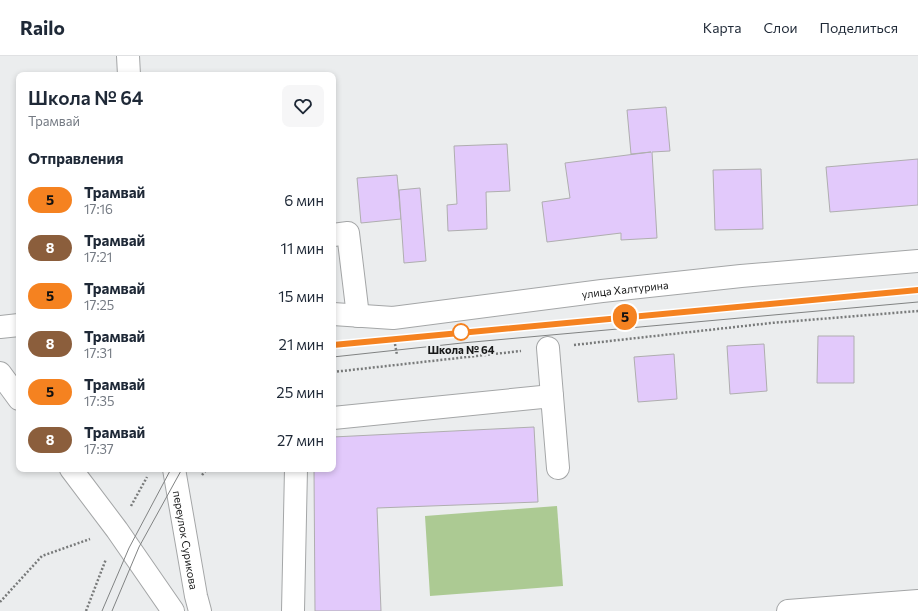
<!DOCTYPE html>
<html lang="ru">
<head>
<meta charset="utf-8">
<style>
  :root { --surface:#fff; --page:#f6f6f7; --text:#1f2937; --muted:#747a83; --line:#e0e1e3 }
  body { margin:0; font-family:Commissioner,sans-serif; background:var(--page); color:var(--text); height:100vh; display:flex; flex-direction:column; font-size:15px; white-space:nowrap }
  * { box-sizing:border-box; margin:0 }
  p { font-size:13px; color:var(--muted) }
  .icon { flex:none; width:22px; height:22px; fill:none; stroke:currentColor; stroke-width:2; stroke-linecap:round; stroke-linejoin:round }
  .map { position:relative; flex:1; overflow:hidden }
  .side { position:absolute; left:16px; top:16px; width:320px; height:400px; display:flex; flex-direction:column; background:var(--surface); border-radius:8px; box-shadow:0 2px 6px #0003 }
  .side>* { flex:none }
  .badge { padding:0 8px; border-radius:13px; font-size:14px; line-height:26px }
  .map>.badge { position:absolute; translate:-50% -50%; box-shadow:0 0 0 2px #fff }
  h2 { padding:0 12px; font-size:15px; line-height:36px }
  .round { display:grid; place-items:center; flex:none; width:42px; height:42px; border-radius:8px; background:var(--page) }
  .head { display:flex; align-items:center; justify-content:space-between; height:68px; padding:0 12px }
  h1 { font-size:19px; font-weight:600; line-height:30px }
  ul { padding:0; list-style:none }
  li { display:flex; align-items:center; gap:12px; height:48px; padding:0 12px }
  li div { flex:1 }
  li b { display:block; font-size:15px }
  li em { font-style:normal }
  li .badge { min-width:44px; font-weight:700; text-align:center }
  header { display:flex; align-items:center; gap:24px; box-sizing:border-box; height:56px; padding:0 20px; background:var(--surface); border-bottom:1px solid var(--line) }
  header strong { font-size:19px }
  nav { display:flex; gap:22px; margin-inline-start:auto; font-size:14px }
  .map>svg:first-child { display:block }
</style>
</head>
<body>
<header>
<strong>Railo</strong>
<nav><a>Карта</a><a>Слои</a><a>Поделиться</a></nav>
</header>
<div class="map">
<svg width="918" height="555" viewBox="0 0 918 555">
  <rect width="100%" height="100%" fill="#ebedee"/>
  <polygon fill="#acca93" points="557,450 563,530 430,540 425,460"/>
  <g fill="#e2c9fb" stroke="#afaeaf">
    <polygon points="666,51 670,95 652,96 657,182 621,184 621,177 547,186 542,146 570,142 565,107 651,96 631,98 627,54"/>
    <polygon points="507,88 510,135 486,136 487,173 448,175 447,149 457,148 454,90"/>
    <polygon points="918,103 918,149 830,156 826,111"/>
    <polygon points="761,113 763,173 715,174 713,114"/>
    <polygon points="397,119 401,163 361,167 357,122"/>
    <polygon points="420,132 426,205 404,207 399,134"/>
    <polygon points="818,280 854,280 854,327 817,327"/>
    <polygon points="764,288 767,335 730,338 727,290"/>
    <polygon points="674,298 677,343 638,346 634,301"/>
    <polygon points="534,371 538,446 377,452 381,555 315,555 314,413 333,413 333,381"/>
  </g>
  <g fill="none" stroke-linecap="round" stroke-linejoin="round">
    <defs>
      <g id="minor">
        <polyline points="128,0 129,19"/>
        <polyline points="333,179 348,177 358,260"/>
        <path id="s1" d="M333 258 393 262 602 235 741 220 918 205"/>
        <polyline points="0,271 19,269"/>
        <polyline points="548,292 552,340"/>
        <polyline points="0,317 19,343"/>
        <polyline points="333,362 552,340 558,412"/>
        <polyline points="71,413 117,474 173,555"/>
        <path id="s2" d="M174 413 196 540 200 555"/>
        <polyline points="293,555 296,413"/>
        <polyline points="788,555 918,545"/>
      </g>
    </defs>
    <use href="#minor" stroke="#a4a6a7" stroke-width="24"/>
    <g stroke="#787a7a" stroke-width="2.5" stroke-dasharray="2 2" stroke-linecap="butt">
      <polyline points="395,288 397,299"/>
      <polyline points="574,289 771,267 918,255"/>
      <polyline points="333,316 521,295"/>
      <polyline points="202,419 207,413"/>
      <polyline points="131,450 147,421"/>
      <polyline points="0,546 42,500 90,483"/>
      <polyline points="86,555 106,503"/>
    </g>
    <use href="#minor" stroke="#fff" stroke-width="22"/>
    <g stroke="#818383" stroke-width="1">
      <polyline points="333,289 918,234"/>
      <polyline points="333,301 462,287 918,246"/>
      <polyline points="102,555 129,492 171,413"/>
      <polyline points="112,555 139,491 182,413"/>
    </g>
  </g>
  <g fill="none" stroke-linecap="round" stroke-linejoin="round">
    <defs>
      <polyline id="line" points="333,289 918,234"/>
    </defs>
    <use href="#line" stroke="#fff" stroke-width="9"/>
    <use href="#line" stroke="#f58220" stroke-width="6"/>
  </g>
  <circle fill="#fff" stroke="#f58220" stroke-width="2" cx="461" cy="276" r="8"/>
  <g text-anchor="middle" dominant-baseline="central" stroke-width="4" stroke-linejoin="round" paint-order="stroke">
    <g font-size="11" fill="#181919" stroke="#ebedee">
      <text stroke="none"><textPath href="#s1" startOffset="294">улица Халтурина</textPath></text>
      <text stroke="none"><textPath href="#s2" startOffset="72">переулок Сурикова</textPath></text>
    </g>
    <g font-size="11" font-weight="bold" fill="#181919" stroke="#ebedee">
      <text x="461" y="293">Школа № 64</text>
    </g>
  </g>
</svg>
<b class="badge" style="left:625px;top:261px;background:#f58220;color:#111">5</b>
<section class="side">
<div class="head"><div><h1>Школа № 64</h1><p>Трамвай</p></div><a class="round"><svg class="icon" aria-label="heart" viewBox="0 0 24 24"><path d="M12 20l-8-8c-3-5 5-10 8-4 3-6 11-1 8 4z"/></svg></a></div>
<h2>Отправления</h2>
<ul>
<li><span class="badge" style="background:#f58220;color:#111">5</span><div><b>Трамвай</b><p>17:16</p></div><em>6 мин</em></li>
<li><span class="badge" style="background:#8b5e3c;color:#fff">8</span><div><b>Трамвай</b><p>17:21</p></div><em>11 мин</em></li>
<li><span class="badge" style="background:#f58220;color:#111">5</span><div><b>Трамвай</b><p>17:25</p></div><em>15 мин</em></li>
<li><span class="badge" style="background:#8b5e3c;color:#fff">8</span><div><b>Трамвай</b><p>17:31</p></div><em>21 мин</em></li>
<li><span class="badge" style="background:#f58220;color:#111">5</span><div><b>Трамвай</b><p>17:35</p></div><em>25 мин</em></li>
<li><span class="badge" style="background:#8b5e3c;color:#fff">8</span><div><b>Трамвай</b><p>17:37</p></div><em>27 мин</em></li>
</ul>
</section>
</div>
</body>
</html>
